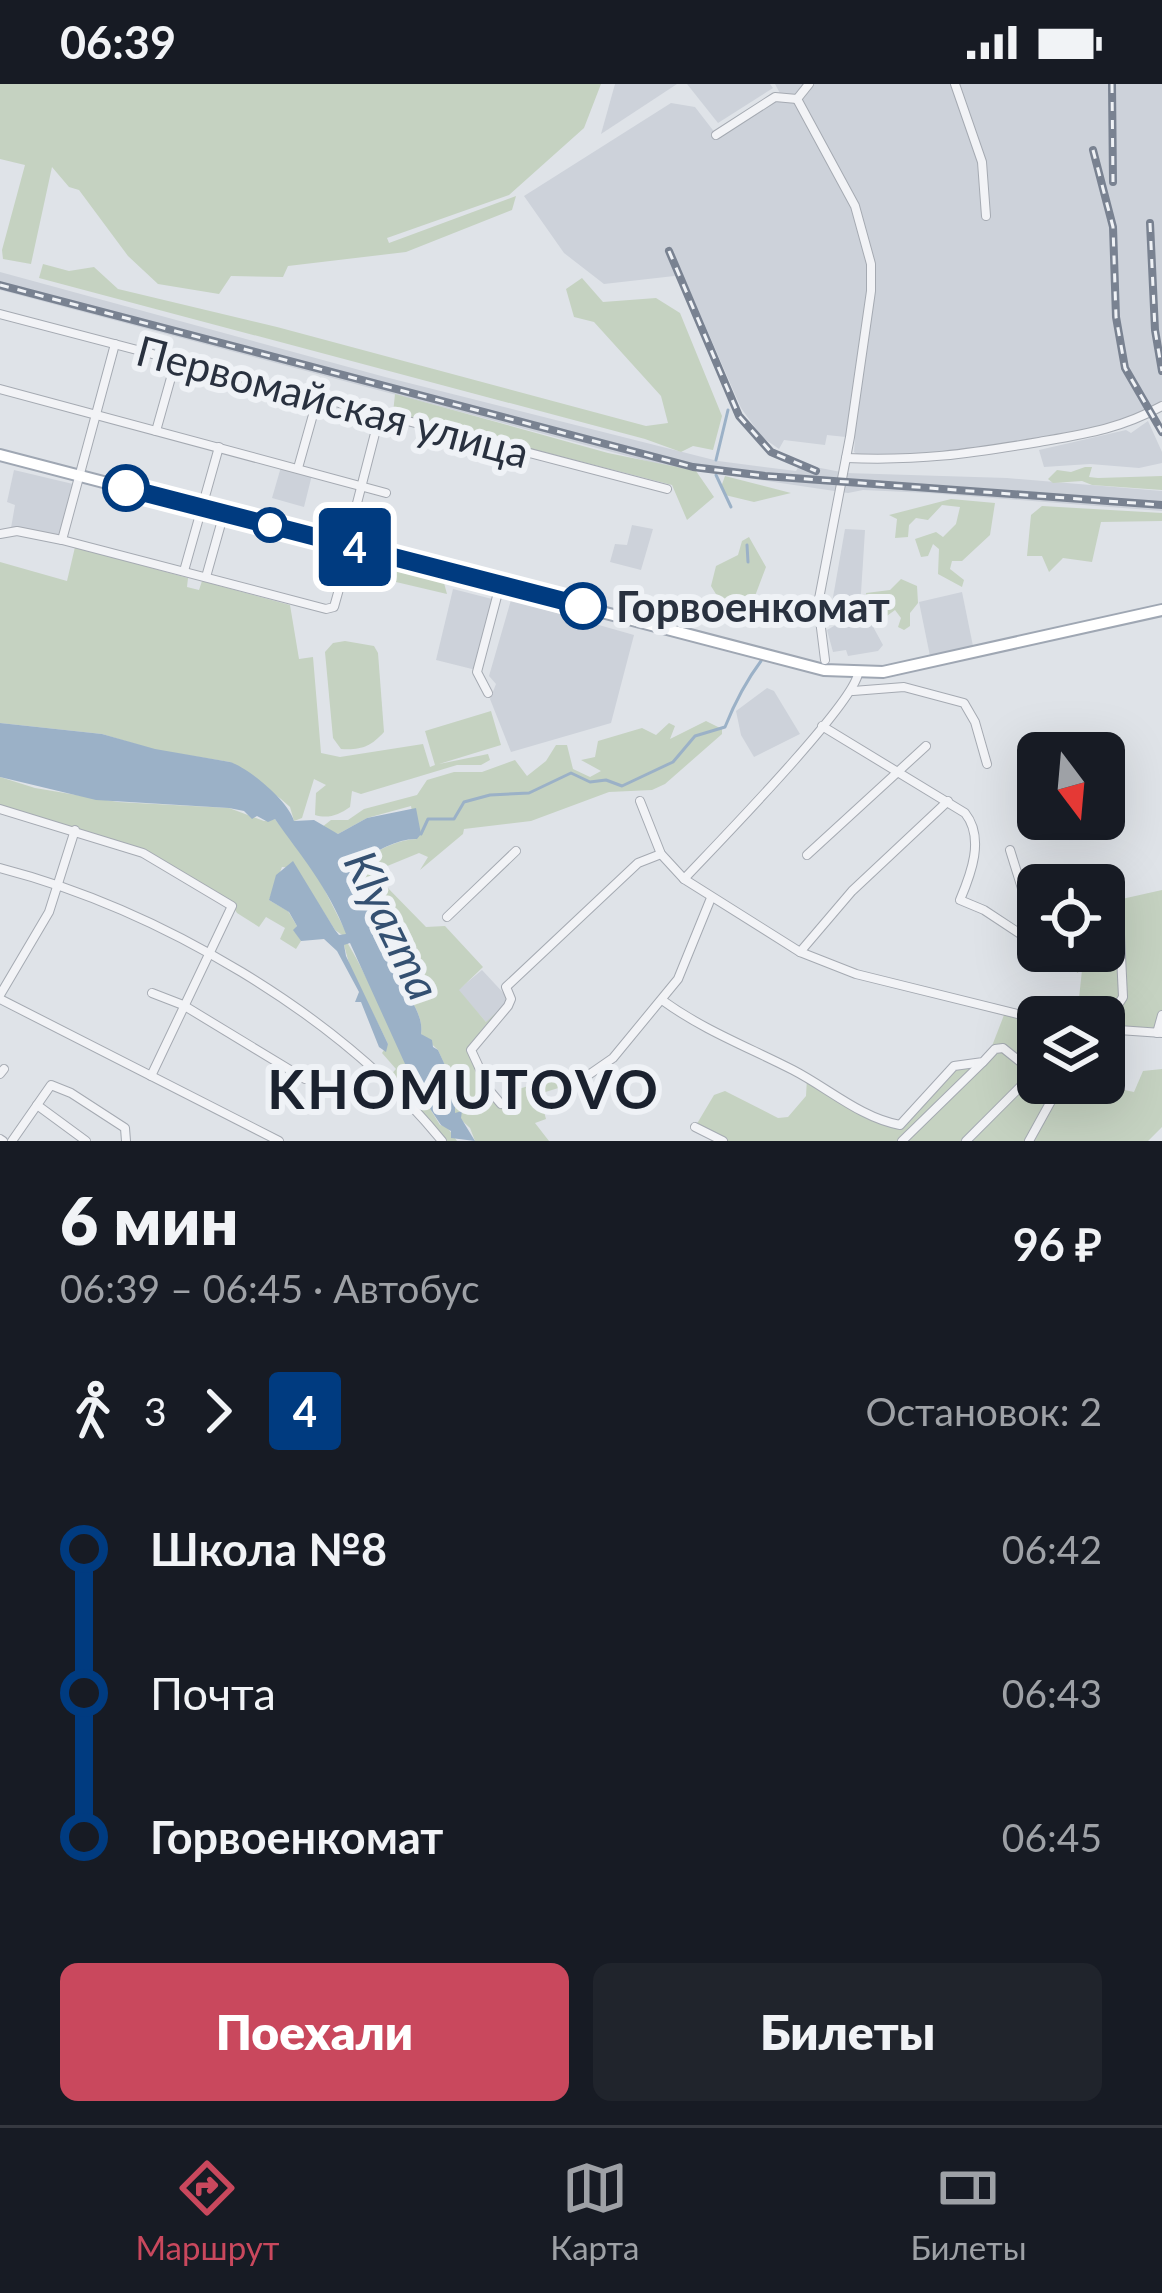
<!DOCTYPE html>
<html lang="ru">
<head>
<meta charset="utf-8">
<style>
  :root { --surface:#171b24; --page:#20242c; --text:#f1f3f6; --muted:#9ea1a6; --line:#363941; --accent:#c9485d }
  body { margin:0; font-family:Lato,sans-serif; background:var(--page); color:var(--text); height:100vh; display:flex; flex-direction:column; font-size:45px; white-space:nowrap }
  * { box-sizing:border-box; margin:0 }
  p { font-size:39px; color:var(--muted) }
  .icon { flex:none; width:66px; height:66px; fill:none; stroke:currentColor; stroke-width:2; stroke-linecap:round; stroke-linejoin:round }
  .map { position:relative; height:1057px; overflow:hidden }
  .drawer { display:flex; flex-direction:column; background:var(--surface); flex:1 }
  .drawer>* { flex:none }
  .badge { padding:0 24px; border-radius:9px; font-size:42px; line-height:78px }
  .needle { width:78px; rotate:164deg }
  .fabs { position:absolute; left:1017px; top:648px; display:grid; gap:24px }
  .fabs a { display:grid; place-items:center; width:108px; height:108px; border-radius:18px; background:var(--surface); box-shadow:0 12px 48px #0002; font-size:60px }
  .map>.badge { position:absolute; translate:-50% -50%; box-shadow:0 0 0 6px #fff }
  .legs { display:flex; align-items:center; gap:18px; height:132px; padding:0 60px; font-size:39px }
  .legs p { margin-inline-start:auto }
  .summary { display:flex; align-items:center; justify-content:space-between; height:204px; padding:0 60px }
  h1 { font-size:66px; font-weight:800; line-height:90px }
  .action { display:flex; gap:24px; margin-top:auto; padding:24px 60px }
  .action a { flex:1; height:138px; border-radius:18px; background:var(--accent); color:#fff; font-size:48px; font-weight:800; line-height:138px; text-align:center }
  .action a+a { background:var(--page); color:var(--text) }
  ul { padding:0 60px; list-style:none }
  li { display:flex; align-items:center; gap:42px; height:144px; font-size:45px }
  li i { display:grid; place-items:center; width:18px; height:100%; margin:0 15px; background:currentColor }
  li i::after { content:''; width:30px; height:30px; margin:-15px; border:9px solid; border-radius:50%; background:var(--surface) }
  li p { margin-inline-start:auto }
  li:first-child i { background:linear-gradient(#0000 50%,currentColor 0) }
  li:last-child i { background:linear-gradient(currentColor 50%,#0000 0) }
  .status { display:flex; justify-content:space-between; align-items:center; height:84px; padding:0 60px; background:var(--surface); direction:ltr }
  .status svg { height:33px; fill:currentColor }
  .tab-bar { display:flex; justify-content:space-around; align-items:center; height:168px; border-top:3px solid var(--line); background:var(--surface); font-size:33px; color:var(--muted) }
  .tab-bar a { display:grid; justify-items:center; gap:6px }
  .tab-bar .selected { color:var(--accent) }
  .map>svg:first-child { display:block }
</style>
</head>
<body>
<div class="status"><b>06:39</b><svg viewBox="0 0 49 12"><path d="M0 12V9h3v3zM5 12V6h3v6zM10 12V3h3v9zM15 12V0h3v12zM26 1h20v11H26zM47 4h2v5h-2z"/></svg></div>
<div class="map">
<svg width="1162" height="1057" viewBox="0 0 1162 1057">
  <rect width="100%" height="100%" fill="#dfe3e8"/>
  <g fill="#cdd2da">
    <polygon points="615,0 677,0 601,50"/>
    <polygon points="687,0 770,0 773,4 718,39"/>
    <polygon points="775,0 1162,0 1162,319 1121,339 925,373 859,372 854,368 855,354 827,351 825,361 784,356 779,365 762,353 741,324 683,191 604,200 564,169 524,112 671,19 695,23 719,54 782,13"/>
    <polygon points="0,188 385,293 718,377 796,387 800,380 846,389 1007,394 1162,407 1162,427 929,409 863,406 848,409 665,382 0,206"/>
    <polygon points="1148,337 1162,368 1162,379 1139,384 1090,380 1044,383 1039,366 1126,346 1131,349"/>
    <polygon points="281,383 312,391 304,423 272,414"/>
    <polygon points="14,386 73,400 61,452 11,444 15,421 7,418"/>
    <polygon points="632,441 653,445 641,486 610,478 615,460 627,461"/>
    <polygon points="845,445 865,446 860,525 833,530 832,519"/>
    <polygon points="453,505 496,516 476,586 436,576"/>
    <polygon points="962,508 973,562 930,572 919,518"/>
    <polygon points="511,516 634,551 611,639 511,668 490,615 496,600 489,592"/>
    <polygon points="841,538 871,539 883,561 878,567 848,572 846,566 833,568 827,546"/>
    <polygon points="767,604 774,607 800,650 754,673 741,651 736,627"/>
    <polygon points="482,886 508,914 506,922 487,939 458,906"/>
  </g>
  <g fill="#c5d2c1">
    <polygon points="0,0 601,0 584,44 509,111 387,154 389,159 516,112 512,126 406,168 288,182 283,193 231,192 219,210 158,200 128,172 79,106 69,103 52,83 31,180 3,175 2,166 25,81 0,75"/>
    <polygon points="43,180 69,187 94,183 118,205 277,243 646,342 668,339 661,312 594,238 574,233 566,205 582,194 603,218 656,214 680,229 722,332 713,366 693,362 681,368 645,355 39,194"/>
    <polygon points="395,310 608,369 696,387 714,413 687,436 672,401 393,329"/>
    <polygon points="1085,383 1092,383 1089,393 1098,394 1162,392 1162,406 1092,401 1082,397 1053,399 1048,395 1057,386 1071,388"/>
    <polygon points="725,392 791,409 754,418 725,411 721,403"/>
    <polygon points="951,415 995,419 990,451 962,477 952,477 950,485 964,496 962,503 938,490 939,465 933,460 928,472 921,473 915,455 936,448 943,453 956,440 960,423 942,421 928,436 916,434 909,441 908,453 895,454 897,435 889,431"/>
    <polygon points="1042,422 1162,429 1162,437 1101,438 1092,478 1063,474 1049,488 1042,472 1027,472 1031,431"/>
    <polygon points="749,453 766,483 755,512 760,521 749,527 746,521 719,515 711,502 716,482 738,471 742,457"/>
    <path d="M75 463 188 494 187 503 199 506 202 497 290 521 299 575 313 573 321 669 340 673 423 660 430 683 435 681 425 647 491 627 501 661 439 680 488 670 490 676 481 681H457L361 710 352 707 350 723C339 731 328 735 315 731L316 709 326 701 314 695 302 734 294 737 290 723 281 715 230 678 155 666 102 650 0 639V478L67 497Z"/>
    <polygon points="364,472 444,499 447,510 396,498 395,492 366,482 349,482 346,491 341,490 351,473"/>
    <polygon points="901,495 917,502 918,519 910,529 910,542 904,546 898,543 901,534 895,526 876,540 868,535 866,509 890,506"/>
    <path d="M345 557 374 562 378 569 384 648C370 663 362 666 341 665L333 654 325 568 333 559Z"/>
    <path d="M706 637 722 645V650L665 700 652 706 609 708 531 737 464 745 463 750 420 786 428 773 419 769 380 785 382 798 426 843 445 842 483 883 459 906 486 938 511 915 514 920 474 967 495 1011 501 1016 512 1007 578 987 581 997 539 1010 546 1035 535 1039 549 1057H475L470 1044 455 1030V1021L460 1015 438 966 421 950C424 932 409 914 401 897 384 864 358 815 362 777 374 767 400 755 417 755L411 722 367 734 338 750 322 743 331 736H348L364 725 417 711 427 696 454 688H482L515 676 527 692 546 677 556 661H567L573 685 590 693 601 687 581 676 595 673 598 657 642 644 656 651 669 639 675 642 670 655Z"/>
    <polygon points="0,693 35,704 118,718 229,724 264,737 275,735 314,785 347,850 345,853 335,846 296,784 282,783 269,816 288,827 297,842 294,846 301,857 296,865 280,855 285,844 266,833 259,843 237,829 232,821 143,769 0,725"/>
    <polygon points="1162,806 1162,944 1104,942 1104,933 1077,933 1082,886 1077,889 1073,867 1104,867 1104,819"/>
    <path d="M347 858C381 915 403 983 440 1041L447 1043 457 1057H446L386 996 396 985 382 969 388 960 350 883 344 861Z"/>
    <polygon points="1004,931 1030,936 1029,940 1038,944 1025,980 1038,992 1038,999 1050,999 1060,1005 1064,1002 1087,1014 1093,1003 1105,1012 1115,1004 1134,1008 1143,987 1162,985 1162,1043 1148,1057 723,1057 695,1043 714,1011 725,1007 778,1034 788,1033 806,1012 807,994 860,1026 900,1041 954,982 983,978 995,963 992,962"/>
  </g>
  <path fill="#9bb1c7" d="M0 639 102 650 155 665 230 678C249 684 289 718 294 737L314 736 338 750 367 734 416 724 421 750 417 755C400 754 374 767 362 778 358 816 384 863 401 897 409 914 424 932 421 950L432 956 433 963 438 966 461 1016 455 1021V1029L462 1027 461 1034 475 1057 451 1054V1047L441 1041 416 1004 350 859 344 861 346 872 388 960 386 968 379 963 361 918H355L359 908 337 867 324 855 301 857 293 846 297 842 289 828 269 816 276 791 293 777 335 846 339 851 346 850C329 804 300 771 275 735L268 738 257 732 252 735 244 727 229 724 96 716 0 693Z"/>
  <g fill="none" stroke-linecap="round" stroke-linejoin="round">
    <g stroke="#9bb1c7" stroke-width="3">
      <polyline points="716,376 728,326"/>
      <polyline points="716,391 731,423"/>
      <polyline points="747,461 748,478"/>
      <path d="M421 750 428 735H454L464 718 490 711 529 709 571 689 590 698 606 696 622 702 673 678 695 652 725 643C735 618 746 597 761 577"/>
    </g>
    <defs>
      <g id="minor">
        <polyline points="955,0 982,78 986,132"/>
        <polyline points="797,15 855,122 871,180 871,207 850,353 818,520 825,576"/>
        <polyline points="797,15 809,0"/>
        <polyline points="716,51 775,13 797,15"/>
        <polyline points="0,230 667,405"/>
        <polyline points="0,305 386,409"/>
        <polyline points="156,347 176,276"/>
        <path d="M846 374C919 377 967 370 1039 358 1085 350 1120 345 1162 322"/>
        <polyline points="298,384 318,313"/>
        <polyline points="0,450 17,447 62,456 326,525 334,523 341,498 339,489 380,330"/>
        <polyline points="62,456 115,260"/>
        <polyline points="184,487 219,363"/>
        <polyline points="206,493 224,429"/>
        <polyline points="853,607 904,603 964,619 975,638 987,680"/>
        <polyline points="488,609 477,588 500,501"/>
        <path d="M822 642 965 729C985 754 971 790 960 816L984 826 1028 855 1035 846 1010 766"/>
        <polyline points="640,717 661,770 684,795 800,868 856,890 1038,935"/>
        <polyline points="0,725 143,769 232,822 151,992"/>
        <polyline points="807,771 926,662"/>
        <path d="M0 784C158 825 338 929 442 1057"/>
        <path d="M684 795C715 762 851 623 858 590"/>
        <polyline points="447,833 516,767"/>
        <polyline points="800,868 852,807 948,717"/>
        <polyline points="152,909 183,921 305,995"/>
        <polyline points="0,911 49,828 75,746"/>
        <polyline points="0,915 279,1057"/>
        <path d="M662 916C703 946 748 963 793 986 828 1004 861 1034 900 1041L954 982 983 978 995 965 1003 964 1038 992"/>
        <polyline points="1104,943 1123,913 1118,809"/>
        <polyline points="1104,945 1162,949"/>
        <polyline points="1157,949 1162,931"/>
        <polyline points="0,990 4,985"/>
        <polyline points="587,992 613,974 678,895 711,814"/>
        <polyline points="1050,999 1052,1000"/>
        <polyline points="501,1020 490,1007 471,966 508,922 511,915 506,903 638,779 661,770"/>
        <polyline points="37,1021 86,1057"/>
        <polyline points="695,1043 723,1057"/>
        <polyline points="0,1055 3,1057"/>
        <polyline points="12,1057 51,1001 71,1009 125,1044 126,1057"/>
        <polyline points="902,1057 982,979"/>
        <polyline points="966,1057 1034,989"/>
        <polyline points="1029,1057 1061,999"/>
      </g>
      <polyline id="major" points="0,371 824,586 883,588 1162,526"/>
    </defs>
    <use href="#minor" stroke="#a5aab2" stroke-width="10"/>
    <use href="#major" stroke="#9fa7b3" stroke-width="14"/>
    <use href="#minor" stroke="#f2f3f6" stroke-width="8"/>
    <use href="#major" stroke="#fff" stroke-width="10"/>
    <defs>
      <g id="rail">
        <polyline points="1112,0 1113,98"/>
        <polyline points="1093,66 1113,143 1116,233 1125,284 1162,348"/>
        <polyline points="1150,139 1155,246 1162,287"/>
        <polyline points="669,167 739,332 771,368 816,387"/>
        <polyline points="0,201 693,383 765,392 1162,421"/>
      </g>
    </defs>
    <use href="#rail" stroke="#798291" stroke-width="8"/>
    <use href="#rail" stroke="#eff2f6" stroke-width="3" stroke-dasharray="9" stroke-linecap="butt"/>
  </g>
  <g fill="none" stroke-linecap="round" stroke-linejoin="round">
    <defs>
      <polyline id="line-1" points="126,404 583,522"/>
    </defs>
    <use href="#line-1" stroke="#fff" stroke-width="27"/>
    <use href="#line-1" stroke="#003b80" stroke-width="18"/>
  </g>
  <g fill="#fff" stroke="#003b80" stroke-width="6">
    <circle cx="126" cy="404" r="21"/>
    <circle cx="270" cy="441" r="15"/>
    <circle cx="583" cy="522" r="21"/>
  </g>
  <g text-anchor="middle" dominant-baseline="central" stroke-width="12" stroke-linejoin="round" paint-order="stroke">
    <g font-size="42" fill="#29313f" stroke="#eff2f6">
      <text transform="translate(333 317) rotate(15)">Первомайская улица</text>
    </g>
    <g font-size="42" font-weight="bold" fill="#29313f" stroke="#eff2f6" text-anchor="start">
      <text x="616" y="522">Горвоенкомат</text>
    </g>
    <g font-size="45" font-style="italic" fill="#345071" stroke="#eff2f6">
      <text transform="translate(393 841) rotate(64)">Klyazma</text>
    </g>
    <g font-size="54" font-weight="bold" letter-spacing="3" fill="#1b222f" stroke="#eff2f6">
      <text x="464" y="1004">KHOMUTOVO</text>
    </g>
  </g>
</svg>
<div class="fabs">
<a><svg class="needle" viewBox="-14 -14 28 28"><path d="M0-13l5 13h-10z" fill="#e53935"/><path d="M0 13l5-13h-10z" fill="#9ea1a6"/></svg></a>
<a><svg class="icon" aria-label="locate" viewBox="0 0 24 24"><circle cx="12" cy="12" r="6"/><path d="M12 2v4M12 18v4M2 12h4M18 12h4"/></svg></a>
<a><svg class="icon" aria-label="layers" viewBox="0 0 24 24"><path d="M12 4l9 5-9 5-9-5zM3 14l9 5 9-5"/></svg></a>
</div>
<b class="badge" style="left:355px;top:463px;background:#003b80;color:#fff">4</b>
</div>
<section class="drawer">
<div class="summary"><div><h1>6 мин</h1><p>06:39 – 06:45 · Автобус</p></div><b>96 ₽</b></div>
<div class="legs"><svg class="icon" aria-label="walk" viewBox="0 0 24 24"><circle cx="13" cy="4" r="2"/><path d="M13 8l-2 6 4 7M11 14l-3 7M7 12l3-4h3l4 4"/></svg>3<svg class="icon" aria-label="forward" viewBox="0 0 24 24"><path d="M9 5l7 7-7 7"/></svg><b class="badge" style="background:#003b80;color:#fff">4</b><p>Остановок: 2</p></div>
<ul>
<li><i style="color:#003b80"></i><b>Школа №8</b><p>06:42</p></li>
<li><i style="color:#003b80"></i><span>Почта</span><p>06:43</p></li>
<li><i style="color:#003b80"></i><b>Горвоенкомат</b><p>06:45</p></li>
</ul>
<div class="action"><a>Поехали</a><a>Билеты</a></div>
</section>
<nav class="tab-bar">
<a class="selected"><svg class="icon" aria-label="directions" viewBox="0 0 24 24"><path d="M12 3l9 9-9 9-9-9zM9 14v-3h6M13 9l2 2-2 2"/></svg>Маршрут</a>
<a><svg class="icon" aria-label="map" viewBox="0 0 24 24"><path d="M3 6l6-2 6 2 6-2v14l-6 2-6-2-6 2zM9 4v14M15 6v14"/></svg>Карта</a>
<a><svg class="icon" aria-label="tickets" viewBox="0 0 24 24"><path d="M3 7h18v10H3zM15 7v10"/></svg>Билеты</a>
</nav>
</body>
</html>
